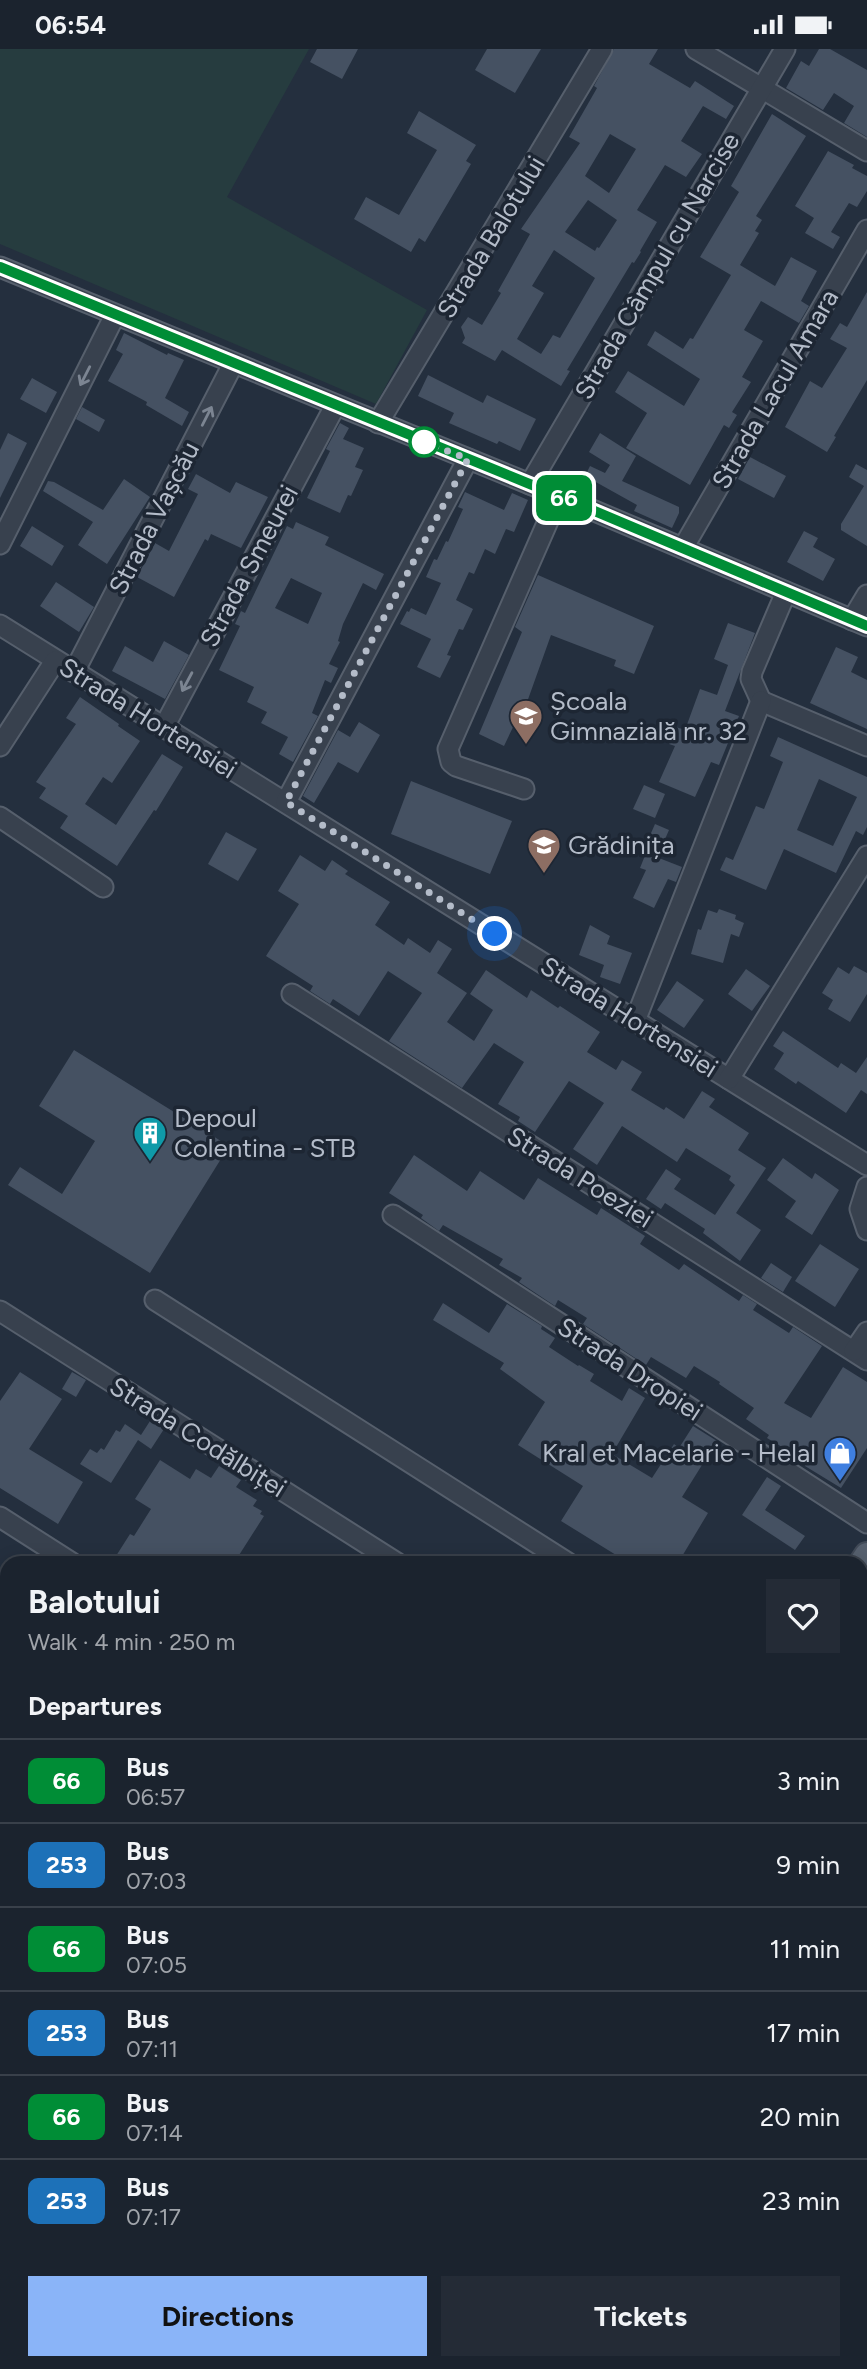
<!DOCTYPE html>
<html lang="en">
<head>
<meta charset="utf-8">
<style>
  :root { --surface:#1b232e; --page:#242b36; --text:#f1f3f6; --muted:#a0a4aa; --line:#39404a; --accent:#8ab4f8 }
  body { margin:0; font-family:Figtree,sans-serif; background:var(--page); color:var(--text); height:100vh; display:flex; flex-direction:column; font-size:26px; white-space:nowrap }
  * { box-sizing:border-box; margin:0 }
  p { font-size:23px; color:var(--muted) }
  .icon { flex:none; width:38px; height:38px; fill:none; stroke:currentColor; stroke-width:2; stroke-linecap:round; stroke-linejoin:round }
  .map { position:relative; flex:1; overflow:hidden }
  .drawer { position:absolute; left:0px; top:1507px; width:868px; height:814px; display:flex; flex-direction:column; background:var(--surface); border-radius:21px 21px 0 0; box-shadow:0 4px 18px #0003,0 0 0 2px var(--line) }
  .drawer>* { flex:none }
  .badge { padding:0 14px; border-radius:10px; font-size:24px; line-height:46px }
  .you { position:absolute; width:35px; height:35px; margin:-18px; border:5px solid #fff; border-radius:50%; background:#1a73e8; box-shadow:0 0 0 10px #1a73e833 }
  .map>.badge { position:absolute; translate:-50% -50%; box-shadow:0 0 0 4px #fff }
  h2 { padding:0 28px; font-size:26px; line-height:63px }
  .round { display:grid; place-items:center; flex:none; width:74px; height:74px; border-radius:0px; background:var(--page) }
  .overview { display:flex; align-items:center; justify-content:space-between; height:119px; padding:0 28px }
  h1 { font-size:33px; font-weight:700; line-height:52px }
  .button { display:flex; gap:14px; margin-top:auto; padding:14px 28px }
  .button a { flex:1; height:80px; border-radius:0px; background:var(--accent); color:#111; font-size:28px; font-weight:700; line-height:80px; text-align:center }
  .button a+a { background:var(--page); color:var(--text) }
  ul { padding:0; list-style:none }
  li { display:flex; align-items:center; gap:21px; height:84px; padding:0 28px; border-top:2px solid var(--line) }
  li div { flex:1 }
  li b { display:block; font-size:26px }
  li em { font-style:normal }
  li .badge { min-width:77px; font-weight:700; text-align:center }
  .status { display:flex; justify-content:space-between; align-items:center; height:49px; padding:0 35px; background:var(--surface); direction:ltr }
  .status svg { height:19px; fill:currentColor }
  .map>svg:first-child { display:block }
</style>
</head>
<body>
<div class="status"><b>06:54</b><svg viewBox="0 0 49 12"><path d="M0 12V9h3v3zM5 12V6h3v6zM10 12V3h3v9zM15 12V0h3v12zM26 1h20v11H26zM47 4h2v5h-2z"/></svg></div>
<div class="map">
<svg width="867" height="2320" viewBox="0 0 867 2320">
  <rect width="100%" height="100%" fill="#242f3e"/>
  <polygon fill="#263c3f" points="0,0 309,0 227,148 427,261 376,355 0,195"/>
  <g fill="#455162" fill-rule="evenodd">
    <polygon points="317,0 358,0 342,30 310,13"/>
    <polygon points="487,0 541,0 515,44 475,21"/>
    <path d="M614 0H658L649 15 690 39 695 32 734 57 726 70 703 57 681 92 702 105 686 128 665 116 637 161 657 173 640 202 641 203 634 214 632 213 567 321 570 322 561 337 502 301 495 312 462 294 465 289 461 278 468 268 482 276 501 244 498 242 530 185 521 180 580 94 569 88 597 39 594 37ZM610 85 636 100 609 144 585 127ZM588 151 617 171 599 199 597 198 595 202 565 183ZM554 201 595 229 560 289 553 286 541 305 517 290 544 244 532 237Z"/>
    <polygon points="819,0 830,0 867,21 867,88 844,74 854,57 834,44 823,61 786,39 801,12 809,17"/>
    <polygon points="419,62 476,96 466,112 471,115 425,193 419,189 411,203 354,170 366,148 399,166 437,101 407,84"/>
    <polygon points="772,65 806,87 756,167 762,171 755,182 759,184 740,216 775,237 791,208 817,222 801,252 809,257 799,274 761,252 744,281 763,292 742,328 751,333 732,363 737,366 729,379 724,376 690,436 626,399 647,364 615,343 628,322 684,357 700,330 647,296 655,282 683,300 690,289 693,290 731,226 700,208 739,143 731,137"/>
    <polygon points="828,102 854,116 852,119 867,127 867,142 857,158 849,154 831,183 840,188 833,200 805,184 814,169 795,157"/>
    <polygon points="867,243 867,331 834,387 836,388 827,403 785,378 810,332 822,339 847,299 830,290 840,274 847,278"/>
    <polygon points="124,284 167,306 168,304 184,311 165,349 189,363 182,377 146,356 147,353 108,332 123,305 116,301"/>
    <polygon points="428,326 483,354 487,346 536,370 520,402 499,392 497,395 449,374 454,364 418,347"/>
    <polygon points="32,329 57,343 46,364 20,350"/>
    <polygon points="82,358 105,371 99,383 76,370"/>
    <polygon points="340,374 349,379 343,390 364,399 355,418 363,421 351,447 348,446 340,464 307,449 330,402 326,400"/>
    <polygon points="8,384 27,394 0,449 0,401"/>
    <polygon points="600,384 636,407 622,432 679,458 679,464 672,479 634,462 637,456 585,427 590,417 605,424 610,416 589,403"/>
    <polygon points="750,408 786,427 774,449 738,430"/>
    <polygon points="856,415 867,421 867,497 841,481 841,475 864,437 849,428"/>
    <polygon points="196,425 230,444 236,433 268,448 241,499 211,485 208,492 205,490 174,548 137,528 155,494 169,502 198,445 188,440"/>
    <polygon points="124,430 150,448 107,515 78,496 93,473 43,442 48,432 54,433 103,461"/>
    <polygon points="465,443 504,461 512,444 528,451 514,483 506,480 495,505 485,500 474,525 469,523 456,551 473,560 463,581 459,580 447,606 451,607 440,629 417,618 431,590 400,575 407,562 409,563 411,559 426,566 441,534 426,528 434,510 437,511 446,492 448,493 463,460 458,458"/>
    <path d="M296 473 329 488 325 496 384 525 376 541 363 534 343 575 338 592 340 593 329 615 338 619 331 634 325 631 312 664 318 667 293 713 279 705 288 688 261 674 267 663 247 653 254 638 219 621 240 577 235 575 241 562 245 564 287 477 293 480ZM291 529 322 544 308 575 275 559Z"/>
    <polygon points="32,477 64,497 52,517 20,497"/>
    <polygon points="804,482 818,489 813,498 835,510 823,532 787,513"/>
    <polygon points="538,526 654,577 634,625 614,617 616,611 551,586 526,656 539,659 531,683 514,676 504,697 479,685 522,583 515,578"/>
    <polygon points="56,533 94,558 79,583 40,557"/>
    <polygon points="728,574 755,584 725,662 739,667 719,716 711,713 695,748 659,733 675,697 669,695 676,678 685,681 700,640 717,646 728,616 714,610"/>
    <polygon points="164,592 189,606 165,650 112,622 125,597 153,613"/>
    <polygon points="836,598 858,608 851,623 867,631 867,680 810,654"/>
    <polygon points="80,648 119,675 118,677 140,692 112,734 103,728 85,755 116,776 162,705 183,718 156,762 154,761 117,817 60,779 68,767 39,749 46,739 36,733 76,675 66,669"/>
    <polygon points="359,673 380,686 358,724 338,713 314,754 303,747 338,681 350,688"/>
    <path d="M778 688 867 728V778L863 786 856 782 836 824 784 800 766 841 720 821 726 808 733 811 756 757 764 760 783 713 770 707ZM819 730 857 748 833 797 797 781Z"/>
    <polygon points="411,732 512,772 490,825 391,785"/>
    <polygon points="644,736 665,745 655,769 633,760"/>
    <polygon points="655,775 669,781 659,804 645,798"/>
    <polygon points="226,783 257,800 238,832 208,815"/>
    <polygon points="646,804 682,818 676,833 668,830 654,859 633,849 646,821 640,819"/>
    <polygon points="300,806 325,822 332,811 348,822 345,825 390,853 375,876 404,896 408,889 430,904 438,891 452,900 437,924 467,944 447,973 474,992 493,961 470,945 486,921 527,949 531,941 558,959 560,957 600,983 587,1003 616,1021 622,1011 642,1023 631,1041 664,1061 666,1058 684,1070 702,1042 715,1050 709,1058 749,1084 738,1101 766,1119 736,1164 761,1181 740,1212 703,1184 705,1180 665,1154 661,1160 646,1150 666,1120 681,1130 674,1140 715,1166 735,1136 729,1131 731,1127 686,1099 677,1113 622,1077 597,1116 573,1100 604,1054 569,1032 535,1083 518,1072 520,1068 498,1055 524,1013 494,994 462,1039 389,992 422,944 388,922 359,967 333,950 330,955 310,942 313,937 266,907 299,855 278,842"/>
    <polygon points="719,860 736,866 735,870 744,874 739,888 731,885 723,914 691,905 698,880 701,881 708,861 717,864"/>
    <polygon points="590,876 610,887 607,895 632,904 620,935 600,928 604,916 579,906"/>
    <polygon points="854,917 867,924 867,945 850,973 828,960 833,951 822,944 838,918 849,925"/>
    <polygon points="746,920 770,937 752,962 728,945"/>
    <polygon points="677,932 704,951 684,979 657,961"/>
    <polygon points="783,982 838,1019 841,1014 856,1024 867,1008 867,1045 861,1041 846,1064 798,1032 796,1035 774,1020 784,1004 773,997"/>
    <polygon points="74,1001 229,1097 150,1224 8,1136 20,1118 62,1145 95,1092 39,1057"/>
    <polygon points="414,1106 467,1142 480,1122 524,1151 538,1129 597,1166 601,1159 645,1187 640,1195 679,1221 684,1215 739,1252 743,1246 757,1255 753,1261 789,1284 793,1278 822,1297 784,1354 811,1369 843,1318 867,1333 867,1399 841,1439 805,1417 807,1413 767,1389 769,1386 746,1370 754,1359 719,1335 720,1333 694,1317 686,1329 651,1308 646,1316 583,1275 587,1269 558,1251 555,1257 519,1233 522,1229 499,1216 503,1210 443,1176 439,1182 421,1169 423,1166 389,1144"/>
    <polygon points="783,1109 812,1130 815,1124 839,1141 812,1186 785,1168 796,1152 767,1131"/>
    <polygon points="820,1195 859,1220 835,1258 795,1232"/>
    <polygon points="771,1214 792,1228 783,1243 761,1229"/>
    <polygon points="443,1254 489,1284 507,1255 542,1277 541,1280 555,1289 549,1298 578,1317 579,1316 594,1325 590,1332 622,1352 629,1339 645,1349 612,1405 652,1429 674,1395 679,1399 693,1377 717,1392 682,1448 708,1464 678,1514 629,1514 561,1472 583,1437 518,1396 545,1353 500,1320 504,1314 433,1271"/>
    <polygon points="20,1323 62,1350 29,1400 83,1433 58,1475 0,1439 0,1352"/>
    <polygon points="72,1323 86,1331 76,1348 62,1340"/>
    <polygon points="150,1372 164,1380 151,1400 138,1391 111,1434 80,1415 90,1400 97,1404 101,1399 104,1401 116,1381 120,1383 125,1375 141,1386"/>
    <polygon points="160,1411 190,1430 196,1420 211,1429 219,1417 241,1431 236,1438 257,1451 253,1457 262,1462 260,1465 264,1467 234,1514 126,1514 116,1507 130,1485 134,1487 151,1460 135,1450"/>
    <polygon points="767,1428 781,1437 765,1461 805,1487 795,1501 742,1466"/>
  </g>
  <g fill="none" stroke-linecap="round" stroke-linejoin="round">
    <defs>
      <g id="minor">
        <polyline points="696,0 867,102"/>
        <polyline points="0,218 559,447 867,577"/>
        <polyline points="378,374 602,0"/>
        <polyline points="530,435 785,0"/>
        <polyline points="0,495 115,266"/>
        <polyline points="683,499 867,181"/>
        <polyline points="852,571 867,546"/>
        <polyline points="0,576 867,1116"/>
        <polyline points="74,623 233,315"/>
        <polyline points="761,652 751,630 752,623 786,543"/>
        <polyline points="761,652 867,697"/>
        <polyline points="164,678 335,357"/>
        <polyline points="0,697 55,612"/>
        <polyline points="524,740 456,717 451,713 448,700 559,447"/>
        <polyline points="286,753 468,410"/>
        <polyline points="0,768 103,838"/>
        <polyline points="292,945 867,1311"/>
        <polyline points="635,972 761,652"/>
        <polyline points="729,1030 867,807"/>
        <polyline points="867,1138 860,1160 867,1181"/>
        <polyline points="393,1166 867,1474"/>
        <polyline points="155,1251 568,1514"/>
        <polyline points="0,1262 397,1514"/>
        <polyline points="854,1302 867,1283"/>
        <polyline points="0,1468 72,1514"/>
        <polyline points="861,1559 867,1549"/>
        <polyline points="0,1676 7,1680"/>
        <polyline points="861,1777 867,1780"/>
        <polyline points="0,1875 7,1879"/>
        <polyline points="0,2065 7,2069"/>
        <polyline points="861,2096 867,2087"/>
        <polyline points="0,2226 7,2230"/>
        <polyline points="145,2314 156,2320"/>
        <polyline points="377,2320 381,2314"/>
        <polyline points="598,2320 602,2314"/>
        <polyline points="722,2320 726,2314"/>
      </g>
      <g id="major">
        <polyline points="861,1515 867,1506"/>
        <polyline points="861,1594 867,1585"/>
        <polyline points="354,2320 358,2314"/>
        <polyline points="394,2320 398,2314"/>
      </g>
    </defs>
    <use href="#minor" stroke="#565f6c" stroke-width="23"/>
    <use href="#major" stroke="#414a57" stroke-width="28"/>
    <use href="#minor" stroke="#38414e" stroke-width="19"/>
    <use href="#major" stroke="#56606e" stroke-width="24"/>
    <g stroke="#5a6575" stroke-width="2">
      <polyline points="861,1565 867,1556"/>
      <polyline points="371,2320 376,2314"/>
    </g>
  </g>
  <defs><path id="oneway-shaft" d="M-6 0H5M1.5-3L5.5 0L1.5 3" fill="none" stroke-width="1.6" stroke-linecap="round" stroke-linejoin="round" transform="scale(1.75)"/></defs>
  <g stroke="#7c8592">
    <use href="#oneway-shaft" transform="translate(85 327) rotate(117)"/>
    <use href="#oneway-shaft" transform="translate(207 367) rotate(-63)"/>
    <use href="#oneway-shaft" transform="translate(187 633) rotate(118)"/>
  </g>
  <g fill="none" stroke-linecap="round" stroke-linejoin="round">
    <defs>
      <polyline id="line" points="0,218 559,447 867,577"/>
    </defs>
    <use href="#line" stroke="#fff" stroke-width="16"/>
    <use href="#line" stroke="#008d36" stroke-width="10"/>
    <polyline stroke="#b4bcc9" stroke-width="7" stroke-dasharray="0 12.6" points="424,393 468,410 286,753 495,885"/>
  </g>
  <defs>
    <symbol id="school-pin" viewBox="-11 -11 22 30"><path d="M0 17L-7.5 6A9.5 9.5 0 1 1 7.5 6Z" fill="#8d6e63" stroke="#1d2633"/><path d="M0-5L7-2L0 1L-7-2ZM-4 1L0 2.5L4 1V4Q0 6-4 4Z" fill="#fff"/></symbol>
    <symbol id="building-pin" viewBox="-11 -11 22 30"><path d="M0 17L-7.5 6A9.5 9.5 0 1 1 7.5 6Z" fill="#0f9aa8" stroke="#1d2633"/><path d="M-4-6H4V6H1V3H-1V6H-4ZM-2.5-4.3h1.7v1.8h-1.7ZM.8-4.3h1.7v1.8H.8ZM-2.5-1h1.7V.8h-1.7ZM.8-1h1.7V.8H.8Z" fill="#fff"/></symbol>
    <symbol id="shop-pin" viewBox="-11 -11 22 30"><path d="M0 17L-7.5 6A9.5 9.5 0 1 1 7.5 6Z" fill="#3f7fe0" stroke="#1d2633"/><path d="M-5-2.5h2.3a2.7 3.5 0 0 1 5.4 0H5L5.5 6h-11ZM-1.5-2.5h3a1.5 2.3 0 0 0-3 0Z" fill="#fff"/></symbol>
  </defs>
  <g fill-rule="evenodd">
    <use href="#school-pin" x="507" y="648" width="38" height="52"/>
    <use href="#school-pin" x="525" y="777" width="38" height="52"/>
    <use href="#building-pin" x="131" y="1065" width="38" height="52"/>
    <use href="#shop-pin" x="821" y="1385" width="38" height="52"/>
  </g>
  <circle fill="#fff" stroke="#008d36" stroke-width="3.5" cx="424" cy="393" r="14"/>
  <g text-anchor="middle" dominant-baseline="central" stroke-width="7" stroke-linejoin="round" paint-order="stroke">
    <g font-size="26" fill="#b4bcc9" stroke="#1d2633">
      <text transform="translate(491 188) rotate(-59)">Strada Balotului</text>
      <text transform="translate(657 217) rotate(-60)">Strada Câmpul cu Narcise</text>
      <text transform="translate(775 340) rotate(-60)">Strada Lacul Amara</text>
      <text transform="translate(154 469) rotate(-63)">Strada Vașcău</text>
      <text transform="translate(249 517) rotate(-62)">Strada Smeurei</text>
      <text transform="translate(148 669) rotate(32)">Strada Hortensiei</text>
      <text transform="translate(629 968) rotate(32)">Strada Hortensiei</text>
      <text transform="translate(580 1128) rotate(32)">Strada Poeziei</text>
      <text transform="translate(630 1320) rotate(33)">Strada Dropiei</text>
      <text transform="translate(198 1388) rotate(32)">Strada Codălbiței</text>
    </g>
    <g font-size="26" fill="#b4bcc9" stroke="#1d2633" text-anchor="start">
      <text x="550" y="652">Școala<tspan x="550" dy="30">Gimnazială nr. 32</tspan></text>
      <text x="568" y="796">Grădinița</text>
      <text x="174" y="1069">Depoul<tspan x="174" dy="30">Colentina - STB</tspan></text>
      <text x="816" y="1404" text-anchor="end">Kral et Macelarie - Helal</text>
    </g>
  </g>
</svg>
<div class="you" style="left:495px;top:885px"></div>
<b class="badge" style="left:564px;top:449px;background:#008d36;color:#fff">66</b>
<section class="drawer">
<div class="overview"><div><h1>Balotului</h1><p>Walk · 4 min · 250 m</p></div><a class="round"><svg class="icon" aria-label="heart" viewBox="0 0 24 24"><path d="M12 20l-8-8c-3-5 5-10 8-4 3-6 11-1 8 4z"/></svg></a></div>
<h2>Departures</h2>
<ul>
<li><span class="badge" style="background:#008d36;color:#fff">66</span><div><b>Bus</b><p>06:57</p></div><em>3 min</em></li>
<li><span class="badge" style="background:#1d71b8;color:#fff">253</span><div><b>Bus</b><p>07:03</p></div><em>9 min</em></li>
<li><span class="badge" style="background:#008d36;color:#fff">66</span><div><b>Bus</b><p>07:05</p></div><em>11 min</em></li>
<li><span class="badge" style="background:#1d71b8;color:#fff">253</span><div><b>Bus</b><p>07:11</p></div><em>17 min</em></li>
<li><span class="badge" style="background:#008d36;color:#fff">66</span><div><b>Bus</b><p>07:14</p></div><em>20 min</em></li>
<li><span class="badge" style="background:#1d71b8;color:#fff">253</span><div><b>Bus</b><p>07:17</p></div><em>23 min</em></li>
</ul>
<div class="button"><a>Directions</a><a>Tickets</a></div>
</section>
</div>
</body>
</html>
